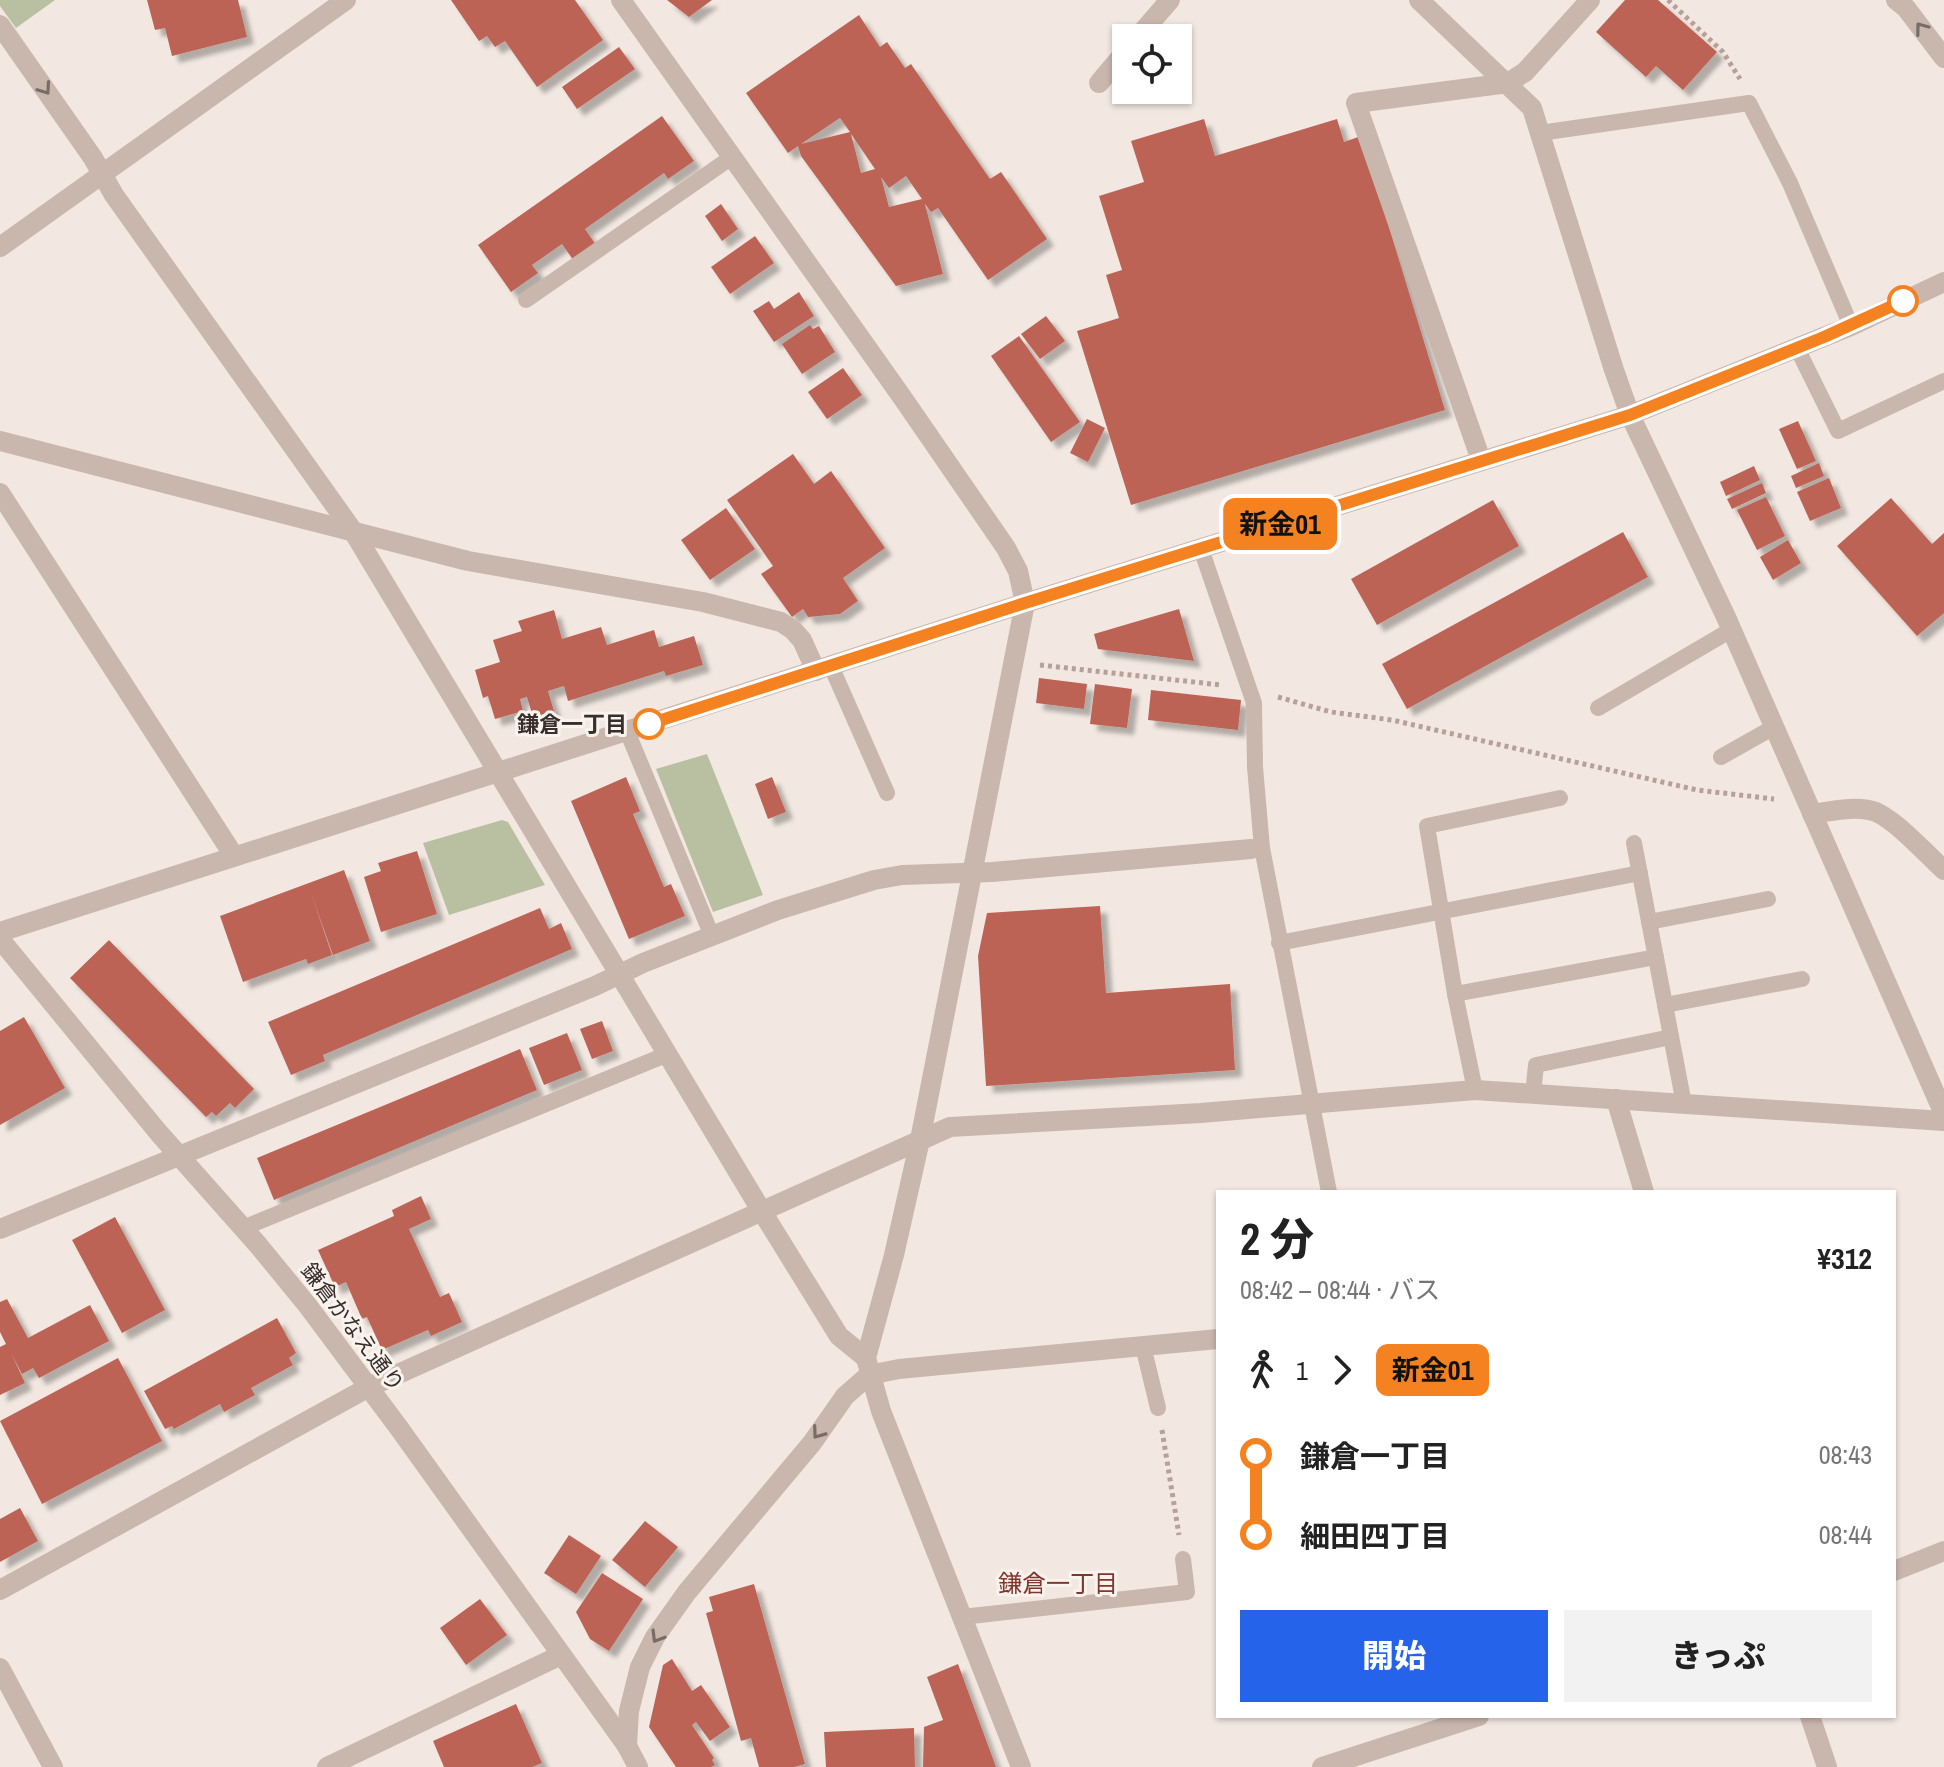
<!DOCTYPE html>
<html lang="ja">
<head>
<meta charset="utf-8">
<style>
  :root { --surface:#fff; --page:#f2f2f2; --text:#222; --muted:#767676; --accent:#2563eb }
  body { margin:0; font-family:"Archivo Narrow","Noto Sans JP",sans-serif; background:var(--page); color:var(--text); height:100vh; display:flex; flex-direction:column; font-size:30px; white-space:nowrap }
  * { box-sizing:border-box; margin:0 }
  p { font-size:26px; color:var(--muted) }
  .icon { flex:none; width:44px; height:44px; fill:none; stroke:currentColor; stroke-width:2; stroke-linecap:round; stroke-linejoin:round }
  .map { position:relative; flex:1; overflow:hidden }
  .sheet { position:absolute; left:1216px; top:1190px; width:680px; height:528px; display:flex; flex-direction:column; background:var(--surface); border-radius:0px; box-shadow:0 2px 6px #0004 }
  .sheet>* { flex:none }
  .badge { padding:0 16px; border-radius:12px; font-size:28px; line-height:52px }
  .tools { position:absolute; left:1112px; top:24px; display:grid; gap:16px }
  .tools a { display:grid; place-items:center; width:80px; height:80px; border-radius:0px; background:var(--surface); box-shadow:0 2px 6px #0004; font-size:40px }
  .map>.badge { position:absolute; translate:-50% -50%; box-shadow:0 0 0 4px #fff }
  .legs { display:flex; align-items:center; gap:12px; height:88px; padding:0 24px; font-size:26px }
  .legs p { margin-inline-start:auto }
  .summary { display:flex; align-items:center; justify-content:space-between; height:136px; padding:0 24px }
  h1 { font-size:44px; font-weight:800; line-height:60px }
  .primary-button { display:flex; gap:16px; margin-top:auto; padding:16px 24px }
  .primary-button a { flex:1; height:92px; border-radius:0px; background:var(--accent); color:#fff; font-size:32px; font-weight:800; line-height:92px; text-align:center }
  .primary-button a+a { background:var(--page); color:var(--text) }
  ul { padding:0 24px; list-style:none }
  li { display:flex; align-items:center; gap:28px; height:80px; font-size:30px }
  li i { display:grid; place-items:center; width:12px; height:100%; margin:0 10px; background:currentColor }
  li i::after { content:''; width:20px; height:20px; margin:-10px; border:6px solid; border-radius:50%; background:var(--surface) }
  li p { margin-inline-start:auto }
  li:first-child i { background:linear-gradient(#0000 50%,currentColor 0) }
  li:last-child i { background:linear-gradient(currentColor 50%,#0000 0) }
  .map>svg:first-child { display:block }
</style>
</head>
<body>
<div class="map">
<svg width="1944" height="1767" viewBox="0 0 1944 1767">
  <defs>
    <filter id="shadow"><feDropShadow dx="7" dy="7" stdDeviation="2" flood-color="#0004"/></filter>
  </defs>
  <rect width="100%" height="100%" fill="#f2e8e1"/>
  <g fill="#b9c0a2">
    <polygon points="0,0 55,0 16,28 0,6"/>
    <polygon points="707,754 763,895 713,912 656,769"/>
    <polygon points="502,820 508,822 545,885 449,915 423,843"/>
  </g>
  <g fill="#bc6355" fill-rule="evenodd" filter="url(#shadow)">
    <polygon points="147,0 238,0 247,37 172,56 165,28 155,30"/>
    <polygon points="451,0 575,0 603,40 537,87 505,41 495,47 487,36 479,41"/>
    <polygon points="667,0 712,0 689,17"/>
    <polygon points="1625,0 1658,0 1717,52 1683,90 1656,66 1646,77 1596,32"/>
    <path d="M859 15 880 47 887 42 905 68 911 64 990 179 1001 172 1047 239 988 280 938 208 931 212 925 204 943 274 896 286 801 156 798 146 788 153 746 93ZM840 118 850 132 801 144ZM851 134 875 169 861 173ZM906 176 922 199 889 207 881 177 889 188Z"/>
    <polygon points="619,47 635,69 577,109 562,87"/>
    <polygon points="662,116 694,161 668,179 664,173 585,229 596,245 574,261 562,244 532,265 538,273 511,292 478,245"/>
    <polygon points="1204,119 1215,156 1337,119 1344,142 1361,136 1445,410 1131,505 1077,331 1119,318 1106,275 1122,270 1099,196 1144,182 1131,141"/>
    <polygon points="721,204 738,229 722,241 705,216"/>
    <polygon points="755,236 774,263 730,294 711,267"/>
    <polygon points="799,292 814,316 774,342 753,311 769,301 774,309"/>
    <polygon points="1046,316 1065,341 1040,359 1021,334"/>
    <polygon points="810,325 813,329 819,326 835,352 802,374 782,344"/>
    <polygon points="1019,336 1080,422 1051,442 991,356"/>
    <polygon points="843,368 862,395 827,419 808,392"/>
    <polygon points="1087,419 1105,428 1088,462 1070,453"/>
    <polygon points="1798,421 1816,461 1797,469 1779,429"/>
    <polygon points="793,454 814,484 831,471 885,548 843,578 858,601 840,614 808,617 803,609 792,617 761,574 773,566 727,500"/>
    <polygon points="1819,463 1824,476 1796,488 1791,476"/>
    <polygon points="1754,466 1760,480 1726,496 1720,482"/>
    <polygon points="1829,478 1841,508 1810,521 1797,492"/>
    <polygon points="1762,483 1766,493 1732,509 1727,499"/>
    <polygon points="1766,497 1785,536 1757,550 1737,510"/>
    <polygon points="1891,498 1932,544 1944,533 1944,613 1917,636 1837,546"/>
    <polygon points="1493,500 1519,546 1377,625 1351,579"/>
    <polygon points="726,508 755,549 710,580 681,540"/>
    <polygon points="1623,532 1648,577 1407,709 1382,664"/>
    <polygon points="1788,540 1801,563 1773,580 1760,557"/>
    <polygon points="1179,609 1194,661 1098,649 1094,634"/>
    <polygon points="554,610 562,639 601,627 607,645 654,630 659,647 694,636 703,665 666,676 664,671 568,701 564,686 548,691 554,711 533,717 527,697 520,699 523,711 495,719 488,696 483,698 475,670 500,662 493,640 522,631 518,621"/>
    <polygon points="1039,678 1087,684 1084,709 1036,703"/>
    <polygon points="1095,684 1132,689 1127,728 1090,724"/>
    <polygon points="1151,690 1241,700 1238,730 1148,720"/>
    <polygon points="626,777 640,811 633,814 664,887 671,884 685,916 629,939 571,801"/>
    <polygon points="772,777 786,812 768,819 755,784"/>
    <polygon points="417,851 437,914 381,932 364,877 381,871 378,863"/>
    <polygon points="344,870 370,941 333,955 311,893 332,955 308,964 306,959 243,982 220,916"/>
    <polygon points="1100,906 1106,993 1230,984 1235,1070 986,1086 978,956 987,913"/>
    <polygon points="540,908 549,929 561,923 572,949 323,1055 325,1061 291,1075 268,1022"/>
    <polygon points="109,940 254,1089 235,1108 230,1103 216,1116 212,1112 206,1117 70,978"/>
    <polygon points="24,1017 65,1088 0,1125 0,1031"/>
    <polygon points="602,1021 613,1051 592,1059 580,1029"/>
    <polygon points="567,1033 582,1070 544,1085 529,1048"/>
    <polygon points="520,1049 537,1090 274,1200 257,1158"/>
    <polygon points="421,1196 431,1219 409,1229 440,1297 449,1293 462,1322 431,1336 428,1330 382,1350 367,1317 362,1319 346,1282 335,1287 318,1250 394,1216 392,1210"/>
    <polygon points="115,1217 165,1310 122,1333 72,1240"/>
    <polygon points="7,1299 28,1338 90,1305 109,1341 39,1378 33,1368 22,1374 11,1353 25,1383 0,1395 0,1347 6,1344 0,1332 0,1302"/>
    <polygon points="277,1318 296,1353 289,1358 293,1365 251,1388 255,1395 224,1412 220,1404 174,1429 172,1426 165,1429 144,1391"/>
    <polygon points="118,1358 162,1441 42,1504 0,1421"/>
    <polygon points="20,1508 38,1541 0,1562 0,1519"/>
    <polygon points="645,1521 678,1547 645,1587 612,1560"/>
    <polygon points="569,1535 601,1556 576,1594 544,1573"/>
    <polygon points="602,1573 643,1599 609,1651 590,1639 576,1612"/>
    <polygon points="754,1584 805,1764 794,1767 759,1767 751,1738 741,1741 706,1613 713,1611 709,1597"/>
    <polygon points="480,1599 507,1635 466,1665 440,1628"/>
    <polygon points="672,1659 692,1691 701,1685 730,1727 710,1741 696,1722 692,1725 714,1758 712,1760 715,1765 711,1767 676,1767 649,1727 663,1665"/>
    <polygon points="958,1664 996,1767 923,1767 924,1727 943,1720 927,1677"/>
    <polygon points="516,1704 542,1763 532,1767 444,1767 433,1741"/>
    <polygon points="914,1728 915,1767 826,1767 824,1732"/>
  </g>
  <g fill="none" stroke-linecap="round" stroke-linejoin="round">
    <g stroke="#b5a198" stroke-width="5" stroke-dasharray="4 4" stroke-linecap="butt">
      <polyline points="1668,0 1723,52 1740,79"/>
      <polyline points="1040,665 1221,685"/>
      <polyline points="1278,697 1331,712 1392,720 1697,790 1774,799"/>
      <polyline points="1162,1430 1179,1535"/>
    </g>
    <g stroke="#c9b7ae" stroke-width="16">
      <polyline points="1540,133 1749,103 1790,183 1851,326"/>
      <polyline points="526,300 732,157"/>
      <polyline points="1797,348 1838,431 1944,381"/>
      <polyline points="1201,549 1254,703 1255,767 1262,848 1251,849"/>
      <polyline points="831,666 887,793"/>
      <polyline points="1598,708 1731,630"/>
      <polyline points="627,731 712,936"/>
      <polyline points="1721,757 1774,727"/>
      <polyline points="1634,843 1684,1104"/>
      <polyline points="1262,848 1329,1192"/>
      <polyline points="1649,922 1768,899"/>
      <polyline points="1279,943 1640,873"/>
      <polyline points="1455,994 1656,957"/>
      <polyline points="1665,1005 1802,979"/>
      <polyline points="1475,1090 1455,994 1427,826 1560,798"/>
      <polyline points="1533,1094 1536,1065 1671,1037"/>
      <polyline points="243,1228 668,1054"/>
      <polyline points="1143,1346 1158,1408"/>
      <polyline points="962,1617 1187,1592 1183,1559"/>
    </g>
    <g stroke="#c9b7ae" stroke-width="20">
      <polyline points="1419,0 1532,108 1614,370 1630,415"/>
      <polyline points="1896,0 1906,8 1944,58"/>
      <polyline points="0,25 93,158 114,195 353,531 761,1210 839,1336 866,1358"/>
      <polyline points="1137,38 1170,0"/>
      <polyline points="1099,83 1126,51"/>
      <polyline points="0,441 468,561 703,602 781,622 793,630 802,640 816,671"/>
      <polyline points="1481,460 1356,103 1508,83 1525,72 1590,0"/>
      <polyline points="0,493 234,856"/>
      <path d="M1812 814C1831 811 1858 805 1876 812 1898 822 1925 853 1944 870"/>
      <polyline points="1616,1099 1644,1192"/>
      <polyline points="0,1229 595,986 643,963 778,910 874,880 902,875 992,872 1251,849"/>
      <polyline points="1894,1571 1944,1551"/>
      <polyline points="0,1668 53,1767"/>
      <polyline points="1810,1716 1827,1767"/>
      <polyline points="627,1746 629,1711 640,1667 655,1637 687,1592 812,1443 845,1396 869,1375 899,1369 1218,1339"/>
      <polyline points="327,1767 561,1655"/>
      <polyline points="1322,1767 1479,1716"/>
    </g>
    <g stroke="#c9b7ae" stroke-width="20">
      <polyline points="621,0 902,397 1006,548 1018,571 1025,603 920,1140 894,1255 866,1358 881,1411 1021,1767"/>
      <polyline points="0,247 346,0"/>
      <polyline points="1630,415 1726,617 1944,1114"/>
      <polyline points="0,932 1025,603 1630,415 1851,326 1944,282"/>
      <polyline points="0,939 158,1132 259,1246 308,1306 399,1428 627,1746 638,1767"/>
      <polyline points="0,1590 369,1387 950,1127 1201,1113 1475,1090 1944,1121"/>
    </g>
  </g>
  <defs><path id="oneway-chevron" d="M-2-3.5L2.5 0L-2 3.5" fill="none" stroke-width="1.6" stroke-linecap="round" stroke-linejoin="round" transform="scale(2)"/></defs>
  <g stroke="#796c66">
    <use href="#oneway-chevron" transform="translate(1921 28) rotate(-127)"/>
    <use href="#oneway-chevron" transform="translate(45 89) rotate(55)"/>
    <use href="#oneway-chevron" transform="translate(818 1433) rotate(126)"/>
    <use href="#oneway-chevron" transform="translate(657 1637) rotate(121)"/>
  </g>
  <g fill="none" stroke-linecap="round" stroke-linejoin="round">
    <defs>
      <polyline id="line-1" points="649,724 1025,603 1630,415 1824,337 1903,301"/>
    </defs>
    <use href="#line-1" stroke="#fff" stroke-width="18"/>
    <use href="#line-1" stroke="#f58220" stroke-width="12"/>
  </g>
  <g fill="#fff" stroke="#f58220" stroke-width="4">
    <circle cx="1903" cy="301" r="14"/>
    <circle cx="649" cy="724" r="14"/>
  </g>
  <g text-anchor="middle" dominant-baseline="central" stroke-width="6" stroke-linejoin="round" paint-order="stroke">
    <g font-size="22" font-weight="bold" fill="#382e2c" stroke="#f9f3ee" text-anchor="end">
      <text x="627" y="724">鎌倉一丁目</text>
    </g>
    <g font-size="22" fill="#382e2c" stroke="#f9f3ee">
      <text transform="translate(353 1327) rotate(53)">鎌倉かなえ通り</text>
    </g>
    <g font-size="24" fill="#81362b" stroke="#f9f3ee">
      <text x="1058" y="1583">鎌倉一丁目</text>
    </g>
  </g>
</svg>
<div class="tools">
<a><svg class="icon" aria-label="locate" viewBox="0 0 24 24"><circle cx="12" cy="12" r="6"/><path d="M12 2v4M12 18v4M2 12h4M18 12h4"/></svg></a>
</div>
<b class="badge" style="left:1280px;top:524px;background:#f58220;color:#111">新金01</b>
<section class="sheet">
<div class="summary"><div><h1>2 分</h1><p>08:42 – 08:44 · バス</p></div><b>¥312</b></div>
<div class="legs"><svg class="icon" aria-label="walk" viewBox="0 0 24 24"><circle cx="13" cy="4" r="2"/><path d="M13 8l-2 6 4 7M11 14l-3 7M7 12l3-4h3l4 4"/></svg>1<svg class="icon" aria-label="forward" viewBox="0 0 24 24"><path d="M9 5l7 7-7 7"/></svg><b class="badge" style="background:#f58220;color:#111">新金01</b></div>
<ul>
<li><i style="color:#f58220"></i><b>鎌倉一丁目</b><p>08:43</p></li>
<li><i style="color:#f58220"></i><b>細田四丁目</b><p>08:44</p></li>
</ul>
<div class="primary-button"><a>開始</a><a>きっぷ</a></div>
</section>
</div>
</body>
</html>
